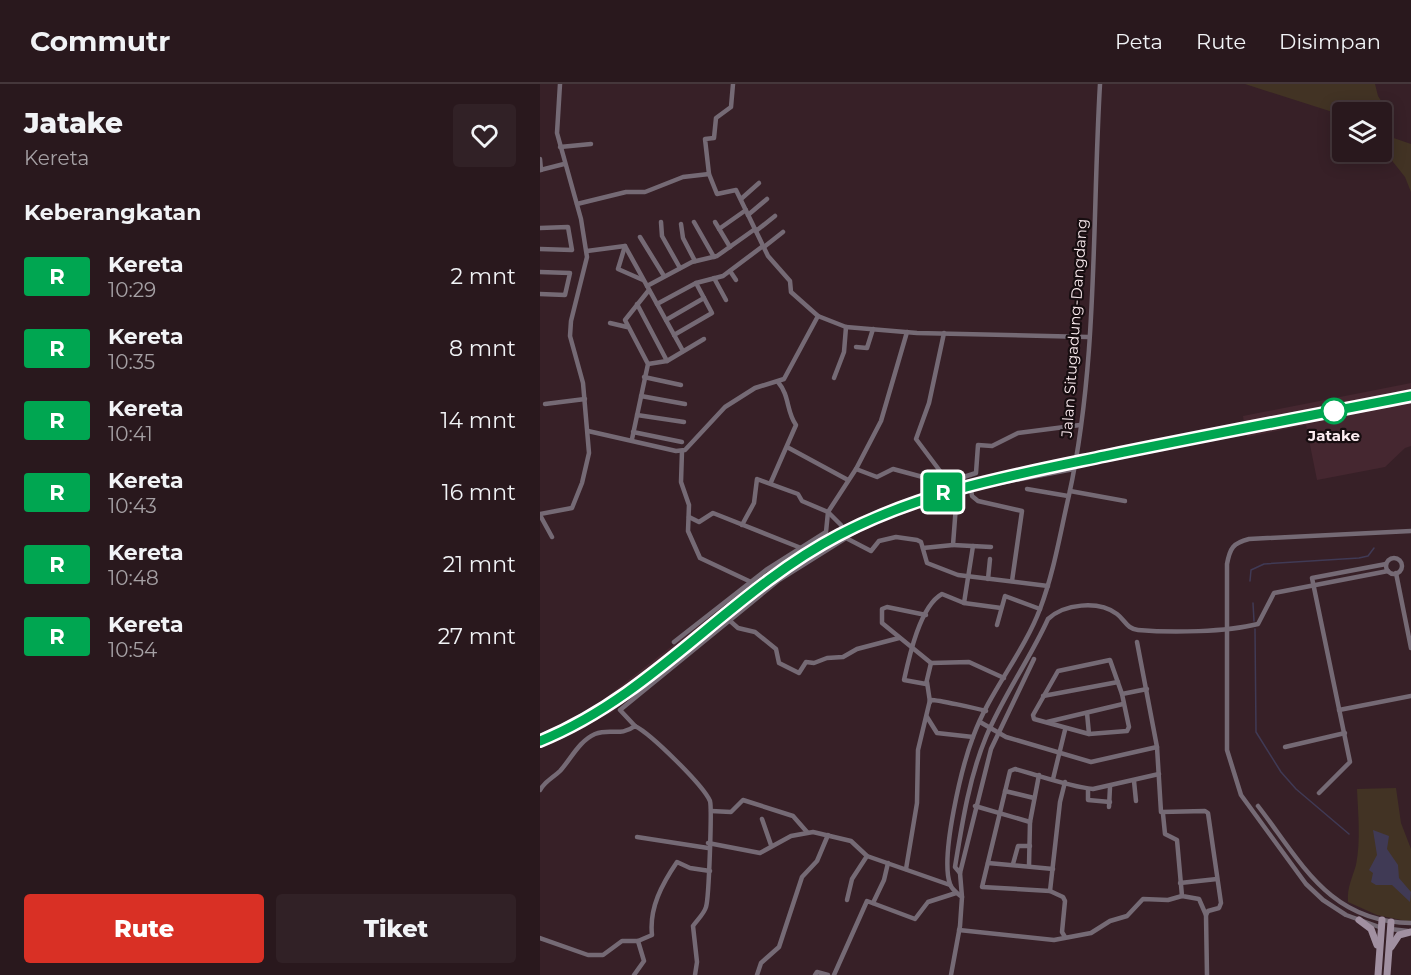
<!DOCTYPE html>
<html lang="id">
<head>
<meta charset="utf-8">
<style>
  :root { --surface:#29181d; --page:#312126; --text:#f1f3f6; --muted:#a5a0a4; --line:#45373b; --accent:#d93025 }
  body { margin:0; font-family:Montserrat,sans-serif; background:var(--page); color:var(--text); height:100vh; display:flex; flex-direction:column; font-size:22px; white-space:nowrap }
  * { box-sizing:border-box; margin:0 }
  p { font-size:20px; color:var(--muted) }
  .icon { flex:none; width:33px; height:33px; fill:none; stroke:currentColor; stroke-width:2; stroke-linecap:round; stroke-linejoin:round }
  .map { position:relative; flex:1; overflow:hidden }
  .panel { display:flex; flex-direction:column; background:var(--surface); width:540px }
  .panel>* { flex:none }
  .badge { padding:0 12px; border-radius:4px; font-size:21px; line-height:39px }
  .tools { position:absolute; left:792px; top:18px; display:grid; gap:12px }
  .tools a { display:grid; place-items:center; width:60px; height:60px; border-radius:6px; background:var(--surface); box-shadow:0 3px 15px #0003,0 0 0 2px var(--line); font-size:30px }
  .map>.badge { position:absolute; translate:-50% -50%; box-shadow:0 0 0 3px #fff }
  h2 { padding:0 24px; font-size:22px; line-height:54px }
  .round { display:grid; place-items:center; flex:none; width:63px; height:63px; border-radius:6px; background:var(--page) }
  .overview { display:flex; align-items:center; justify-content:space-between; height:102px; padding:0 24px }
  h1 { font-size:28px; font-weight:800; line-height:45px }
  .action { display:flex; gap:12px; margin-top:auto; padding:12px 24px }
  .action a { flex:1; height:69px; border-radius:6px; background:var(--accent); color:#fff; font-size:24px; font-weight:800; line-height:69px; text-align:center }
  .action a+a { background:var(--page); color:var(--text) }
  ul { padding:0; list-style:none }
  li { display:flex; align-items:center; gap:18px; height:72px; padding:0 24px }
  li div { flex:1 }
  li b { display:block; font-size:22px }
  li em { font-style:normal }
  li .badge { min-width:66px; font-weight:700; text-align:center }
  header { display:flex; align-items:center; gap:36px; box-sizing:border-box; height:84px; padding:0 30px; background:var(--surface); border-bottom:2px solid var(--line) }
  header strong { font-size:28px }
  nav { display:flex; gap:33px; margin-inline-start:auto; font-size:21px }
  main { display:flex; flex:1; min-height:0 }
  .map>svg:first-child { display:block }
</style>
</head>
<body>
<header>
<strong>Commutr</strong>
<nav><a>Peta</a><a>Rute</a><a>Disimpan</a></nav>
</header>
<main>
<section class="panel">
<div class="overview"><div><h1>Jatake</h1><p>Kereta</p></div><a class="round"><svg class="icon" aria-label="heart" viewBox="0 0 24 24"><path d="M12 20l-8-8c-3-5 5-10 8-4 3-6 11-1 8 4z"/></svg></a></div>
<h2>Keberangkatan</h2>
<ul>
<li><span class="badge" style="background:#00a651;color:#fff">R</span><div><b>Kereta</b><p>10:29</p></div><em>2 mnt</em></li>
<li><span class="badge" style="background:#00a651;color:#fff">R</span><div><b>Kereta</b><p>10:35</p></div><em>8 mnt</em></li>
<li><span class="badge" style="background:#00a651;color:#fff">R</span><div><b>Kereta</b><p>10:41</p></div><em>14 mnt</em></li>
<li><span class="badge" style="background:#00a651;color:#fff">R</span><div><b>Kereta</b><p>10:43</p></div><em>16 mnt</em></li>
<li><span class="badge" style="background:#00a651;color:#fff">R</span><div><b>Kereta</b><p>10:48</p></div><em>21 mnt</em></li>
<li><span class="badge" style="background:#00a651;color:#fff">R</span><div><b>Kereta</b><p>10:54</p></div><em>27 mnt</em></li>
</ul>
<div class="action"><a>Rute</a><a>Tiket</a></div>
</section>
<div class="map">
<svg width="871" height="891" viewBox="0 0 871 891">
  <rect width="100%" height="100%" fill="#372027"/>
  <polygon fill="#452730" points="871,299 871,362 865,364 845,383 777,396 766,341 707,353 705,348 466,394 410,408 327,440 236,493 151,566 71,629 0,663 0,649 42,632 231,485 316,436 387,408 439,392 704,339 703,332"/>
  <g fill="#423324">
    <polygon points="705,0 835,0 838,12 852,34 843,44 842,50 871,60 871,108 865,93 842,64 842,28 802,28 802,31"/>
    <path d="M856 704 861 739 871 765V838L837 831 808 818C807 803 812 795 816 781 821 757 818 729 817 705Z"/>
  </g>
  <polygon fill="#403a55" points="833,746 849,752 847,765 858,781 859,794 871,808 870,818 852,801 836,801 831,798 833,789 829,786 837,771"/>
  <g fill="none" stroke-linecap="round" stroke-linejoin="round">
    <g stroke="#403a55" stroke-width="1.5">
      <polyline points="710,497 711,486 724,480 819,474 828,472 834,464"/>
      <polyline points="713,519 714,537"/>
      <polyline points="715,545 716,648 741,688 756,705 809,750"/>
    </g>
    <g stroke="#756a75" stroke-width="4.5">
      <polyline points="193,0 191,23 176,34 174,54 165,55 169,90 177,110 196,106 228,172 250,197 251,208 278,232 306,243 377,249 548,253"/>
      <polyline points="20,63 51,60"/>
      <polyline points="0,75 1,86"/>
      <polyline points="0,86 24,80"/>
      <polyline points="201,115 219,99"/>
      <polyline points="37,120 86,108 105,108 143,93 169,90"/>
      <polyline points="208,131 227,115"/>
      <polyline points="121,138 122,152 140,184"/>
      <polyline points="154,138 174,173"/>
      <polyline points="175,138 190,163"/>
      <polyline points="141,140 143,154 155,177"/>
      <polyline points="0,144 28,143 32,166 0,165"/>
      <polyline points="179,145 206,126"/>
      <polyline points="216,147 235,132"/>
      <polyline points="100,153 124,192"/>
      <polyline points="85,162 78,185 103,196"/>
      <polyline points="224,163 243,148"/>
      <polyline points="47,167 85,162 143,267"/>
      <polyline points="190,187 196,196"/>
      <polyline points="0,188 30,189 25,211 0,210"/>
      <polyline points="174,194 186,216"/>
      <polyline points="107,202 152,178 177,172 215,145"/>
      <polyline points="97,220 127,277"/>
      <polyline points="117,220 156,199 183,192 223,162"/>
      <polyline points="126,236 164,214"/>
      <polyline points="70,239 87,243"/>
      <polyline points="134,251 172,229 156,199"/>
      <polyline points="316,263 327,264 333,245"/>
      <polyline points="108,280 127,277 164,255"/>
      <polyline points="104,293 141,301"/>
      <polyline points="294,294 304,268 306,243"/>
      <polyline points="101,312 145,320"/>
      <polyline points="5,320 45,315"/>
      <polyline points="97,331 144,338"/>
      <polyline points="48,347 136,367 145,366 185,323 215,304 244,295 278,232"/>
      <polyline points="93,348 142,358"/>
      <polyline points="92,355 108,280 85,236 109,206"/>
      <polyline points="247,363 308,396"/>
      <polyline points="142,367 141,398 149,421 148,447 160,474 211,498"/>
      <polyline points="316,385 337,393 353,385 405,399 436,389 438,361 452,362 478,349 540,341"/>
      <polyline points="396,395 400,393 400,387 376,355 389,319 404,249"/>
      <polyline points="418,395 413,461 451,463"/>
      <path d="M231 398 256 341C246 327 250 312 238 298"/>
      <polyline points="431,405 432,412 438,417 482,427 472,497"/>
      <polyline points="487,405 528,412"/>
      <polyline points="417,407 534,385"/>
      <polyline points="530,407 585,417"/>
      <polyline points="0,430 32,424 42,399 49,369 43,299 30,252 31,237 47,173 41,135 17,49 20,0"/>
      <polyline points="0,431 12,453"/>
      <polyline points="149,433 159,438 173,429 261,464"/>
      <polyline points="202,441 214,419 217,395 258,410 262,417 288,428 301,441 306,454"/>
      <polyline points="383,464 413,461"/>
      <circle cx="854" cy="482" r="8"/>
      <polyline points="856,489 871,564"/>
      <polyline points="448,495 450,475"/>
      <polyline points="424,519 433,462"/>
      <polyline points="386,531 347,523 342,525 342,539 391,579 429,578 464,594"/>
      <polyline points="189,536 198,544 215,548 236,565 239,579 259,589 266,578 274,579 287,574 303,573 317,565 359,554"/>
      <polyline points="457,541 465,512 500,525"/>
      <polyline points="134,558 226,486 286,448 288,428 316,385 341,337 367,248"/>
      <polyline points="597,558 617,663 621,728 665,727 668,729 681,819 679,824 668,827 666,831 667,891"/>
      <polygon points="570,576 582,610 589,643 587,647 549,650 494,635 493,631 518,587"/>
      <path d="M391 579 386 600 364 596C369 573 380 522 402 510L424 519 461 524"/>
      <polyline points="387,598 390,618"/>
      <polyline points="582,610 607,605"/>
      <polyline points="503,612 578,598"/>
      <polyline points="799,626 871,612"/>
      <polyline points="547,629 549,650"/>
      <polyline points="387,633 397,649 433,653"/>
      <polyline points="440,638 466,653 551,678 617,663"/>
      <polyline points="507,638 583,620"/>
      <polyline points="95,642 80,626 239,496 306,454 331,467 339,457 356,453 377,456 381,458 387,479 418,491 508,502"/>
      <polyline points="745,663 805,649"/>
      <polyline points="513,695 525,646"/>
      <polyline points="594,697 596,717"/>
      <path d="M525 698 520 718 510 807 442 803 470 687 475 685C501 692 527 702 553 705L619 690"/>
      <polyline points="548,705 548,716 570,718"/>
      <path d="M0 706C6 696 13 694 20 687 31 675 39 657 55 650 71 644 80 653 95 642 111 650 163 701 170 717 172 724 169 814 166 823 164 830 157 836 153 842L157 878 155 891"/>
      <polyline points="465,707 494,714"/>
      <polyline points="779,709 810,678 772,494 846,480"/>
      <polyline points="435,722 490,738"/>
      <path d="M718 722C762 779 789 838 871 839"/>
      <polyline points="569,723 570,703"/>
      <polyline points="171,727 191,728 203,716 253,732 267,748"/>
      <polyline points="623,730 625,750 637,756 642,812 659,815 666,831"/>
      <polyline points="222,735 231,761"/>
      <polyline points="97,753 168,764"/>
      <polyline points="168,759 220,769 251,752 273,748 311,757 327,772 410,801"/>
      <polyline points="448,779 513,785"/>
      <polyline points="473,780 478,762 490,762"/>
      <polyline points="489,782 490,738 499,691"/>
      <path d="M366 785 377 719 378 666 390 616C395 615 439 625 446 627"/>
      <path d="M420 789 415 783C422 740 429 694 446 653 463 612 490 575 508 535 524 520 558 516 577 530 585 536 587 545 598 546 632 549 686 548 718 540L734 509 848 487"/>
      <polyline points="640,799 677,795"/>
      <polyline points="510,807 523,813 525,817 522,848 525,853"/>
      <polyline points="422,813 420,789 451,665 494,575"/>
      <polyline points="307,816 312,795 327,772"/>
      <polyline points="333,819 344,796 348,779"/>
      <path d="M842 844 806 831 783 816 766 800 701 711 687 666V480C690 464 693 459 709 455L871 447"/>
      <polyline points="850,845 868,847"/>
      <polyline points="419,846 514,856 551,849 570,837 587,832 603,815 628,816 642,812"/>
      <path d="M0 854 48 871H63L82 857H98L112 851C109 824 122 800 137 778L150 784 170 787"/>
      <polyline points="94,891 104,877 98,857"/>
      <polyline points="217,891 221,879 239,863 262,793 277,777 288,751"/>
      <polyline points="275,891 277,888 288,891"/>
      <polyline points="294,891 327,817 375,835 388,818 416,809"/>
      <path d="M411 891 420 842 422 813C417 809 412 806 410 800 400 772 422 682 433 653 449 608 483 570 500 525 514 488 520 450 529 411 558 279 552 135 560 0"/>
    </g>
    <g stroke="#a190a1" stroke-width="7">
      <polyline points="819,836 831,845 837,861"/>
      <polyline points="851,863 859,851 871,848"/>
      <polyline points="838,891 842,836"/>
      <polyline points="847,891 851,838"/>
    </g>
    <defs>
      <path id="rail" d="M0 657C114 611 191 508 299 451 385 405 480 389 574 370 673 350 772 331 871 312"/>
    </defs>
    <use href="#rail" stroke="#aa979c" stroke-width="4"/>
    <use href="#rail" stroke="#170d10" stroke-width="1.5" stroke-dasharray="4.5" stroke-linecap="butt"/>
  </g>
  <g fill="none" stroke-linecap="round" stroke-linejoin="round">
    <defs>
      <path id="line" d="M0 657C114 611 190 508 299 451 383 407 473 391 565 372 667 351 769 332 871 312"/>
    </defs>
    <use href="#line" stroke="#fff" stroke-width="14"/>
    <use href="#line" stroke="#00a651" stroke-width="9"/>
  </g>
  <circle fill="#fff" stroke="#00a651" stroke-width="3" cx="794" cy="327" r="12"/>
  <g text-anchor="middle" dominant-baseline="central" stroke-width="4.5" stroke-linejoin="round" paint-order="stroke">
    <g font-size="15" fill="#fcecf0" stroke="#170d10">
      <text transform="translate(534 244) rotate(-86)">Jalan Situgadung-Dangdang</text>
    </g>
    <g font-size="15" font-weight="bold" fill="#fcecf0" stroke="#170d10">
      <text x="794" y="351">Jatake</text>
    </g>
  </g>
</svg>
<div class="tools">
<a><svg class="icon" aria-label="layers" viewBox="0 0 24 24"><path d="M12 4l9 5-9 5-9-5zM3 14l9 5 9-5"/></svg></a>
</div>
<b class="badge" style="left:403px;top:408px;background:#00a651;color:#fff">R</b>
</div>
</main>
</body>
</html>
